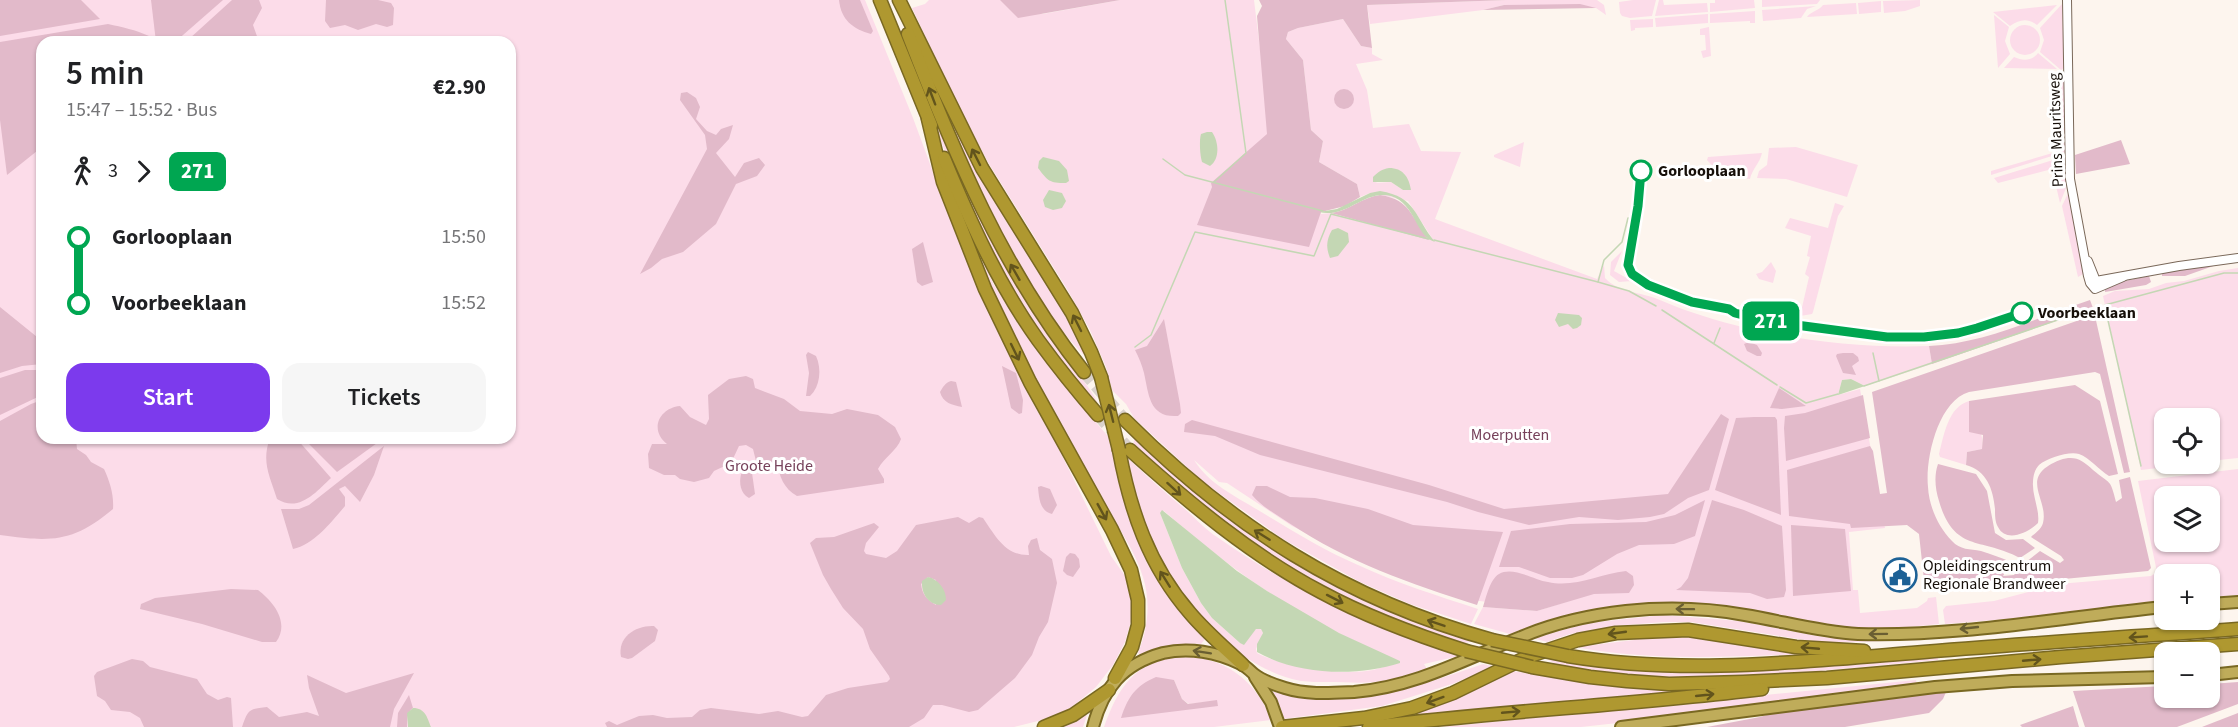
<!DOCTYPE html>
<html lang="en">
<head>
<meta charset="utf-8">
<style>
  :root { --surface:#fff; --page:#f6f6f6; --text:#202124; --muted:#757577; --accent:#7c3aed }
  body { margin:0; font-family:"Source Sans 3",sans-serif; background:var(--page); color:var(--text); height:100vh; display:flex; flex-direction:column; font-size:22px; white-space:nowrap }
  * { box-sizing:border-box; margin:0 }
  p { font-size:20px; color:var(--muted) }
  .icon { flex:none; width:33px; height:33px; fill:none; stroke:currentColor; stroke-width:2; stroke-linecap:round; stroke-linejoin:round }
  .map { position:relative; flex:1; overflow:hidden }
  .sheet { position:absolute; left:36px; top:36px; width:480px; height:408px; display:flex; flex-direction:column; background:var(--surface); border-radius:18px; box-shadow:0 2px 4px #0004 }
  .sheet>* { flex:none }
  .badge { padding:0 12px; border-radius:9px; font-size:21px; line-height:39px }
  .fabs { position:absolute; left:2154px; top:408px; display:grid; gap:12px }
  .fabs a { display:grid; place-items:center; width:66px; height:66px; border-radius:12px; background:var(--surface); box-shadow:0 2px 4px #0004; font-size:30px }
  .map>.badge { position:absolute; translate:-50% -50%; box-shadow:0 0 0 3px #fff }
  .legs { display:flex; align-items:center; gap:9px; height:66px; padding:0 30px; font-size:20px }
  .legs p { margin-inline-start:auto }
  .overview { display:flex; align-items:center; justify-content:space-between; height:102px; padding:0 30px }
  h1 { font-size:33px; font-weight:600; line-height:45px }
  .action { display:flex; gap:12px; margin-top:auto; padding:12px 30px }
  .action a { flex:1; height:69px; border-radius:18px; background:var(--accent); color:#fff; font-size:24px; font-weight:600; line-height:69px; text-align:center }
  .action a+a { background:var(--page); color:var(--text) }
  ul { padding:0 30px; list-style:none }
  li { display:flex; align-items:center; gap:21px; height:66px; font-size:22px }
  li i { display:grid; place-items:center; width:9px; height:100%; margin:0 8px; background:currentColor }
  li i::after { content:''; width:15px; height:15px; margin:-8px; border:4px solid; border-radius:50%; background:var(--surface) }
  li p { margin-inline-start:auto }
  li:first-child i { background:linear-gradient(#0000 50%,currentColor 0) }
  li:last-child i { background:linear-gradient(currentColor 50%,#0000 0) }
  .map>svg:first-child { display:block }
</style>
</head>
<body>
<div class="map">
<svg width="2238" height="727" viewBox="0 0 2238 727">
  <rect width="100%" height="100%" fill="#fdf5ee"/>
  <g fill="#fcdce9" fill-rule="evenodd">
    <path d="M0 0H865L913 118 960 245 984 299 1034 405 1057 445 1111 556 1128 580 1131 593 1132 618 1125 642 1113 665 1096 687 1066 712 1054 717 1014 727H0ZM42 42H510V438H42Z"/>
    <path d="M929 0H1000L1043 14 1120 0H1254L1260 49 1321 214 1331 213 1434 241 1408 201 1370 193 1360 197 1357 184 1319 162 1323 141 1311 130 1303 60 1286 39 1288 32 1298 28 1343 19 1361 46 1372 48V54L1383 60 1356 64 1367 90 1373 128 1409 124 1421 151 1461 152 1435 219 1597 279 1604 265 1605 278C1618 292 1638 292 1655 298 1668 303 1681 309 1694 313 1764 337 1854 349 1929 346L1932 364 1865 386 1851 379 1842 380 1838 395 1860 389 1885 528 1849 532 1853 590H1858L1860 613 1917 608 1927 601 1928 598 1936 597 1939 624 1889 629 1845 628 1702 604 1660 603 1585 612 1510 634 1474 624 1483 607 1537 611 1569 601 1531 607 1471 600 1368 563 1292 526 1227 483 1219 482 1194 460C1209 484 1235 496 1258 510 1291 530 1323 550 1358 565 1397 583 1438 596 1478 609L1471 624 1410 604 1360 582 1283 539 1202 481 1134 418 1126 404 1112 390 1106 367 1090 330 1067 289 989 164 955 101 912 8 925 4ZM1404 173 1403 190 1391 182 1375 183Z"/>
    <polygon points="1507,0 1597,0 1604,5 1606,15 1596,8 1504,5 1483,10 1370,24 1367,5"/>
    <polygon points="1633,0 1656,0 1652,16 1630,18 1622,16 1620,13 1619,2"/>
    <polygon points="1659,0 1663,0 1664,5 1707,3 1708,12 1655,16"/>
    <polygon points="1715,0 1754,0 1755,8 1710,12 1710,3 1715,3"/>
    <polygon points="1762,0 1820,0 1817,4 1762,7"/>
    <polygon points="1920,0 1920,6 1905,11 1884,13 1883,1"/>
    <polygon points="1881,1 1881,12 1859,14 1858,3"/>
    <path d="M1856 3 1857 14 1807 17C1811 11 1819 11 1823 5Z"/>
    <polygon points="2062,4 2064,68 2061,70 2040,52 2044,40 2040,28"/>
    <path d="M2057 5 2037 25C2028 18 2020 19 2010 26L1993 12Z"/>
    <polygon points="1816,6 1807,9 1801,18 1763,21 1762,10"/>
    <polygon points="1755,11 1755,23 1750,23 1750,21 1710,23 1710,14"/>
    <polygon points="1708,14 1708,23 1656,27 1655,18"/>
    <polygon points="1994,15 2009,27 2005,41 2010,54 1998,68"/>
    <polygon points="1653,19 1653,27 1635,28 1635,30 1631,31 1630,20"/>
    <circle cx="2025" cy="40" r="15"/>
    <polygon points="1709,27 1711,56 1703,58 1701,51 1706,50 1705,35 1700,35 1700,29"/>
    <path d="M2038 53 2057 69 2004 68 2014 57C2023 61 2032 61 2038 53Z"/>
    <polygon points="2065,73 2066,132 2055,132 2051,74"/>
    <path d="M943 102 1056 296 1078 335 1088 359C1024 298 977 184 942 103Z"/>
    <path d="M932 106 962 177 1080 374C1085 386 1099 397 1099 411L1040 336 1004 278 957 180 927 108Z"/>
    <polygon points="2062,141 2065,144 2065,152 1991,175 1991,171 2056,152 2055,142"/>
    <polygon points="1524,142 1520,167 1494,157 1494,155"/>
    <polygon points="1796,147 1858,165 1847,197 1786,179 1757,178 1759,171 1767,165 1769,148"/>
    <path d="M1762 153C1760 163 1752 169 1750 179L1721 175 1707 160 1708 157Z"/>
    <polygon points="2066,156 2066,188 2060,203 2052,169 1998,183 1994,178"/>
    <polygon points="2069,191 2085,273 2078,277 2062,206"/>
    <path d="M954 203 994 285 1016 319 1067 389 1113 442 1139 540 1213 645 1205 639 1201 644C1179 643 1161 646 1141 655L1138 653C1148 628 1151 603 1143 577 1135 551 1119 528 1104 505 1092 487 1082 469 1071 450 1027 370 989 288 954 203Z"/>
    <polygon points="1835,203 1844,206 1838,216 1813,312 1812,314 1800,316 1809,277 1805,274 1810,257 1807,256 1811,236 1785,228 1790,218 1828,228"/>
    <polygon points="1622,251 1614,271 1632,281 1619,282 1610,275 1611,262"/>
    <polygon points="1771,262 1776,271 1773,283 1759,279 1756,274 1762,272"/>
    <polygon points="2238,268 2238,458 2210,461 2210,418 2164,418 2164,464 2192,464 2141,470 2103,296 2115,291 2149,289 2166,283 2184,281 2219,271"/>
    <path d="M1969 401C1968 420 1986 428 1982 449L1967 452 1966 465 1940 457 1939 454C1944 435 1948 407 1969 401Z"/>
    <polygon points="1135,437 1192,489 1249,532 1476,640 1462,644 1431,634 1350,601 1299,574 1243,538 1132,448"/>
    <path d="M1128 458C1147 477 1166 493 1186 510 1196 519 1206 530 1217 537 1291 589 1373 628 1459 656L1424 664 1427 669C1413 673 1398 678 1383 681 1365 684 1346 682 1328 682 1319 682 1309 682 1301 681 1220 665 1158 573 1136 499 1132 486 1130 471 1128 458ZM1164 511C1222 562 1284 608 1353 640 1369 648 1384 656 1400 661 1391 664 1382 668 1373 670 1343 676 1283 667 1257 653L1256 649 1263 633 1261 629H1256L1240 643 1212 618 1201 603 1182 568 1160 513Z"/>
    <path d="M2238 469V595L2210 597V574H2164V600L2032 617 1945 624 1943 610 1946 606 1994 601 2059 584 2151 576 2157 572 2138 481ZM2164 496H2210V542H2164Z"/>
    <polygon points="1663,615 1739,621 1823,637 1851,639 1925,640 1824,643 1691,622 1664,622 1614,626 1570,634 1547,642 1533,638 1588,623"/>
    <path d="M1663 633 1825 654C1743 655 1657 663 1576 647L1634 640V636Z"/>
    <path d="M1181 656C1222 656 1257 680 1271 720L1214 727H1104C1118 688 1135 660 1181 656ZM1174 680 1182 699 1189 704 1216 701 1218 706 1127 701Z"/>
    <polygon points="1938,657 1938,660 1743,678 1670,679 1564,669 1547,659 1632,669 1824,666"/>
    <path d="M1483 664 1496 667 1452 684 1382 706 1283 719 1271 691C1344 712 1414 688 1483 664Z"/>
    <polygon points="1512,671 1629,687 1713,690 1415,715"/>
    <polygon points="1916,680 1917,685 1746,709 1581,727 1441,727"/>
    <polygon points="1083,712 1087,715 1083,727 1054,727"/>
  </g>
  <g fill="#e2baca" fill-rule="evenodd">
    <polygon points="0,0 81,0 100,19 0,36"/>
    <polygon points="151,0 223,0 175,42 156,42"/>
    <polygon points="232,0 259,0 262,8 253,25 259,42 189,42 189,39"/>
    <polygon points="326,0 378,0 391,3 394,8 393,25 387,27 376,24 358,30 345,25 330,28 325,21"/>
    <path d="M839 0H860L873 31 871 34C853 29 841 20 839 0Z"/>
    <polygon points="1000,0 1120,0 1018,18"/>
    <polygon points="1259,0 1507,0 1367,5 1372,48 1361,46 1343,19 1298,28 1288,32 1286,39 1303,60 1311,130 1323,141 1319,162 1357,184 1360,197 1345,206 1321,212 1309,247 1197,225 1212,187 1211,183 1267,134 1257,16 1262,6"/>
    <polygon points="1580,4 1596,8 1483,10 1504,5"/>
    <path d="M108 24C122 27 136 30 149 36L150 42H42V147L7 175 0 120V42Z"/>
    <circle cx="1344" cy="99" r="10"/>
    <polygon points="687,92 696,98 700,107 696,119 707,131 716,135 721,129 733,125 729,139 716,153 735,177 744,163 759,158 765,165 757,176 736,184 716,224 683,252 662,259 651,268 640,274 707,149 705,135 680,100 681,93"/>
    <polygon points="2121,140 2130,164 2076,174 2075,155"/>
    <path d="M1380 195C1412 200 1411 218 1429 240L1331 213C1349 211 1362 197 1380 195Z"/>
    <polygon points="923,242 933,282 922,286 917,282 912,249"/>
    <polygon points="2219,264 2185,276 2162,276 2162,273"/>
    <polygon points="2149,276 2151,282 2146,285 2105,292 2105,288 2120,282"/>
    <path d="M2090 300 2093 308 1932 364 1929 346C1984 344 2038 317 2090 300Z"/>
    <polygon points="0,307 42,341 42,364 22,366 0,373"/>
    <path d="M2091 316H2095L2130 472 2124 473 2100 374 2095 372 1969 392C1938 401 1925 459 1928 487 1929 506 1938 527 1952 541 1960 550 1970 549 1981 551 1991 554 2002 558 2011 562L2003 576 2014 575 2022 565 2040 551 2060 563 2064 560 2061 556 2031 537C2035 533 2041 530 2043 523 2049 498 2017 477 2060 460 2075 455 2082 460 2093 470 2111 485 2110 478 2116 502L2122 498 2119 480 2130 477 2151 568 2148 571 1939 591 1937 580H1924L1919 534 1907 525 1851 528 1850 524 1789 516 1787 470 1870 446 1873 451 1880 494 1887 493 1872 392Z"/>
    <path d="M1164 319 1180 404 1181 413 1178 416C1149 418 1149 395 1144 373 1142 365 1139 358 1135 350L1147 346Z"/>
    <polygon points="1749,342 1757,345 1762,353 1761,356 1757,356 1747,351 1744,344"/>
    <path d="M808 352 816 356C822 369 820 387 810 396H806L809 373 806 355Z"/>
    <polygon points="1843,353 1853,353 1858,357 1859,361 1852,366 1856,375 1843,373 1836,356 1837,354"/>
    <polygon points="1002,366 1016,373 1023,400 1022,413 1019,414 1011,408"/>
    <polygon points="25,370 42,370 42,395 0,415 0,378"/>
    <path d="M746 376 753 379 755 388 784 399 800 411 832 414 847 409 878 415 895 427 901 439C897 451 884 457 878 469L884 479V483L797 496C784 489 779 476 777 462L761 465 756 461 753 449 746 445 739 446 731 463 714 471 709 478 694 482 680 479 675 475H664L649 468 648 454 652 444H667C649 430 659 408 680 406L690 417 706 425 709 419 708 395 729 379Z"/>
    <path d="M951 381 956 382 962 407C952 405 943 403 940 392 943 387 945 383 951 381Z"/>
    <path d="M2075 385 2100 401 2118 474 2109 476C2099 470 2090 458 2079 454 2069 451 2047 458 2039 465 2035 469 2033 476 2033 482 2032 496 2040 510 2038 523 2028 533 2006 543 1998 527 1995 522 1995 515 1995 509 1993 489 1987 471 1966 465L1967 452 1982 449 1983 435 1969 432V401Z"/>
    <polygon points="1779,388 1806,406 1782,409 1770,408"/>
    <polygon points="1863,395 1870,438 1786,461 1784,428 1785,416 1805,413"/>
    <path d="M42 400V438H76L77 449 86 455 91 462 104 469C110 482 114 495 113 509 73 543 50 542 0 535V421L31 404Z"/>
    <polygon points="1721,414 1729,419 1709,490 1688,498 1664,514 1650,517 1618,520 1579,517 1529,525 1478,512 1447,502 1260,455 1215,436 1184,432 1185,424 1192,420 1429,485 1504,509 1668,494"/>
    <polygon points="1754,417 1775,417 1777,420 1781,515 1715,490 1736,418"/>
    <path d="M270 438H296L331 478C316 492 299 513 277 499 270 476 261 462 270 438Z"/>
    <polygon points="303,438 384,438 337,472"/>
    <path d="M384 446 374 475 360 502 345 486 339 489 345 497V506C332 521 314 545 293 549L281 509H299L309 505Z"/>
    <path d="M1938 464 1976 474 1987 491 1995 533 2006 540 2023 539 2035 548 2020 558C1981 537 1954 553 1939 501 1935 489 1934 475 1938 464Z"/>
    <path d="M746 469 752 473 755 494 749 498C740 493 739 483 741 474Z"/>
    <path d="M1041 486 1050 489 1057 505 1052 514C1040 511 1039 499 1038 487Z"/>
    <path d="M1256 486H1267L1290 497 1315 498 1368 509 1413 525 1503 532 1477 605C1411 584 1347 562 1289 523 1276 514 1262 507 1252 495Z"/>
    <polygon points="1705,500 1695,536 1674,544 1639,545 1617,554 1583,575 1572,578 1550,578 1519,567 1499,567 1511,531 1570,524 1646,522 1675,515"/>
    <polygon points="1712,500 1744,510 1782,526 1786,590 1784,597 1767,599 1750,593 1676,590 1681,587 1688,578"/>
    <path d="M958 517 969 523 979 517 983 518C995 535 1005 556 1029 555L1028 546 1031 540 1037 538 1040 550 1052 559 1057 583 1048 622 1039 637 1032 655 1015 678 978 710 969 712 942 705H933L924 718 909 727H607L605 723 609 721 617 725 639 716 653 715 667 718 692 717 700 710 711 708 759 714 778 711 802 717 808 716 826 695 848 688 887 682 890 679 889 676 870 649 863 629 843 608 831 589 823 575 810 543 816 538 834 537 874 523 879 527 866 543 864 551 866 554 886 558 897 551 916 525ZM928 577 936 580V605C927 600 922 594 921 584Z"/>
    <polygon points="1791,525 1845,529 1851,591 1793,596"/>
    <polygon points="1070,553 1075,554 1079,559 1080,567 1073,577 1067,575 1063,571 1066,557"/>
    <path d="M1626 571 1633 576 1634 585 1629 593 1594 594 1537 611 1483 607C1486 598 1490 579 1499 574 1513 566 1534 580 1548 582 1575 588 1599 574 1626 571Z"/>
    <path d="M231 589 258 590C274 602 290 623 276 642H262L202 624 140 609 141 604 155 598Z"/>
    <path d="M654 626 658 630 655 641 632 658 628 659 621 657C617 637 636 625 654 626Z"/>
    <polygon points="132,659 143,661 150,667 197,679 207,694 218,700 227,697 231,698 233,727 144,727 140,718 130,712 111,710 105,701 97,696 94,676 97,672"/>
    <path d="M414 673 394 709 390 727H242C248 710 248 709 267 707L279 717 307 712 319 716 309 688 307 675 346 693Z"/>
    <path d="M1156 677 1174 680 1182 699 1188 704 1217 700 1218 706 1121 718C1128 697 1135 686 1156 677Z"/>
    <polygon points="2238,682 2238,704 2177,727 2085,727 2073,691 2164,686 2164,698 2210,698 2210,684"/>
    <polygon points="1946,692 1943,699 1929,713 1845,727 1707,727 1760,717 1773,713"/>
    <path d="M409 695 413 708C407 711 407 721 407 727H397L398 713Z"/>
    <polygon points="2073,706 2079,727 2022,727 2020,725"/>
    <polygon points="2238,713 2238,727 2202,727 2207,725"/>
  </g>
  <g fill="#c4d7b4">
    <path d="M1207 132H1212C1219 142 1220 159 1210 166L1202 162C1200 156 1199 140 1201 134Z"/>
    <path d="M1043 157 1059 161 1067 170 1069 181 1066 183C1049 183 1048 181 1038 168L1039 161Z"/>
    <path d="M1389 168C1403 168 1409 177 1411 190H1403L1391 182H1373V177C1378 172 1382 169 1389 168Z"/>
    <polygon points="1049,190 1062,193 1066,201 1062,208 1053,210 1045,207 1043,200"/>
    <path d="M1380 191C1417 197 1414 217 1435 242 1415 236 1416 204 1391 196 1364 189 1347 219 1319 212L1337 209 1370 193Z"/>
    <path d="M1338 228 1348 233 1349 242 1338 256 1330 258C1326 248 1326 240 1332 230Z"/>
    <polygon points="1558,313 1579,315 1582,318 1581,325 1577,328 1573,329 1568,324 1559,327 1555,320"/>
    <polygon points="1851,379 1865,386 1838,395 1842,380"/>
    <path d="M1162 510 1237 571 1267 591 1339 633 1400 661V663C1357 677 1297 675 1257 652V644L1263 633 1261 629H1256L1244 645 1240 643 1212 618 1201 603 1182 568 1160 513Z"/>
    <path d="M928 577C938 579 946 589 946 600L941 605C928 605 921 593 922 581Z"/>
    <path d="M413 708C425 708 427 717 431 727H408L407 713Z"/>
  </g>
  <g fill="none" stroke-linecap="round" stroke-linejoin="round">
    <g stroke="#c4d7b4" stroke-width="1.5">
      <polyline points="1163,159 1185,175 1323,211"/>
      <polyline points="1214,182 1246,153 1225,0"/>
      <polyline points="1628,218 1622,242 1604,260 1598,282 1629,291 1656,306"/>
      <polyline points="1434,240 1598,282"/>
      <polyline points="2105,305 2224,273 2238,273"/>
      <polyline points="1662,310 1777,385"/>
      <polyline points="2107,316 2141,466"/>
      <polyline points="1714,343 1720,328"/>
      <polyline points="1135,347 1151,335 1195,232 1314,256 1331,214 1429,239"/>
      <polyline points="1873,353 1879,381"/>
      <polyline points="1864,386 2093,308"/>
      <polyline points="1780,387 1806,403 1838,394"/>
    </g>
    <g stroke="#dad2cc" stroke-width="12" stroke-dasharray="12 6" stroke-linecap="butt">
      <polyline points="1084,372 1125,420"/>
      <polyline points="1098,415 1130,450"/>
    </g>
    <defs>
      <g id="tertiary">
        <polyline points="2067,0 2070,179 2088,276 2090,283 2095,289 2123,277"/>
        <polyline points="2088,261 2096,281 2179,266 2238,258"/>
      </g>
      <g id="trunk">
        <polyline points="2210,604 2238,602"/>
        <polyline points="2210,675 2238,672"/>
        <polyline points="1255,677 1271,702 1280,727"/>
        <path d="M1093 727C1103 688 1123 664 1163 653 1189 647 1217 652 1241 664 1246 666 1250 671 1254 674 1263 681 1275 685 1285 688 1307 695 1332 693 1354 692 1415 687 1465 659 1521 637 1554 623 1590 615 1626 611 1665 607 1706 608 1745 615 1782 621 1819 632 1858 634 1960 637 2063 617 2164 607"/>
        <polyline points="1621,727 1935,687 2012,681 2164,677"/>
      </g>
      <g id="motorway">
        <polyline points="880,0 931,125"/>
        <polyline points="899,0 982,168 1072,313 1091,352 1101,377"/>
        <path d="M908 34C954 153 1003 271 1084 372"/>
        <polyline points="928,119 943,182 985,289 1030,382 1112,530 1131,570 1138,600 1138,625 1132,647 1115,678"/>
        <path d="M944 158C970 221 998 284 1038 340 1057 366 1077 391 1098 415"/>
        <path d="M1125 420C1231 526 1346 600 1492 640"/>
        <path d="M1119 450C1130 510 1149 566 1190 613 1206 632 1225 648 1243 665"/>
        <path d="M1130 450C1189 503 1251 555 1321 592 1367 617 1416 635 1466 651"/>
        <path d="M1568 656C1682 675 1797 662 1912 653 2020 644 2129 637 2238 629"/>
        <polyline points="1532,667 1590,677 1627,681 1669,684 1743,682 1827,678 2061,657 2238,644"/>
        <polyline points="1044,727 1073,715 1109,690"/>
        <polyline points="1282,727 1364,718 1412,708 1453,693 1527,657 1578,640 1616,633 1688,630 1796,647 1864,651"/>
        <path d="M1369 727C1500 711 1632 705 1762 689"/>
      </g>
    </defs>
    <use href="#tertiary" stroke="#7a6859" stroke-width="10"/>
    <use href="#trunk" stroke="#796822" stroke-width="14"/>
    <use href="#motorway" stroke="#796822" stroke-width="15"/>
    <use href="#tertiary" stroke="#fff" stroke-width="8"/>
    <use href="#trunk" stroke="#bfac5a" stroke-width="10"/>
    <use href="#motorway" stroke="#af9830" stroke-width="12"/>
    <defs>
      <g id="motorway-bridge">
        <polyline points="1101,377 1119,450"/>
        <polyline points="1492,640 1568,656"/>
        <polyline points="1466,651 1532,667"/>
      </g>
    </defs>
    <use href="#motorway-bridge" stroke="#796822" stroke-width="15" stroke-linecap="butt"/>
    <use href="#motorway-bridge" stroke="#af9830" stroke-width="12"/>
  </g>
  <defs><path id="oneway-shaft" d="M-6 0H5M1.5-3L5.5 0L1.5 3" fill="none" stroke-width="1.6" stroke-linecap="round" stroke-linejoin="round" transform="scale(1.5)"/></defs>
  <g stroke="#62541c">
    <use href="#oneway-shaft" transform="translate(932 96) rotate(-111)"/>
    <use href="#oneway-shaft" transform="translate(976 157) rotate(-117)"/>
    <use href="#oneway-shaft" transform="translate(1015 272) rotate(-120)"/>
    <use href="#oneway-shaft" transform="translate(1077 323) rotate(-117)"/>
    <use href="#oneway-shaft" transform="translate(1015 352) rotate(64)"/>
    <use href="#oneway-shaft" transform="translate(1111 413) rotate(-104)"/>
    <use href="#oneway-shaft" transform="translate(1174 489) rotate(42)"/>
    <use href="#oneway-shaft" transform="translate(1102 512) rotate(61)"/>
    <use href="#oneway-shaft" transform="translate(1262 535) rotate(-148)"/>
    <use href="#oneway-shaft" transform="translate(1165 579) rotate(-122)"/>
    <use href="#oneway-shaft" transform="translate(1335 599) rotate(27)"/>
    <use href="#oneway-shaft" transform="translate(1436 623) rotate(-161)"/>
    <use href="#oneway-shaft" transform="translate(1617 633) rotate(172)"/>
    <use href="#oneway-shaft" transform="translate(2138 637) rotate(176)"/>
    <use href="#oneway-shaft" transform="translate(1810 648) rotate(-175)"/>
    <use href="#oneway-shaft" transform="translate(2032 660) rotate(-5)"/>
    <use href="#oneway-shaft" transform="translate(1705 695) rotate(-6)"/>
    <use href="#oneway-shaft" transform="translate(1435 700) rotate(160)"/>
    <use href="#oneway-shaft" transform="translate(1511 712) rotate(-5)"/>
  </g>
  <g stroke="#6a5e32">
    <use href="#oneway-shaft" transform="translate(1685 609) rotate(-179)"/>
    <use href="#oneway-shaft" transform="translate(1969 628) rotate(174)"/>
    <use href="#oneway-shaft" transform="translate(1878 634) rotate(179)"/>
    <use href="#oneway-shaft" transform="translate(1202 652) rotate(-171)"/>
  </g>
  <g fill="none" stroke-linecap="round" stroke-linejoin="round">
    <defs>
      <polyline id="line-1" points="1641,171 1638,206 1628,265 1632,274 1648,285 1692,302 1729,309 1735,313 1766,321 1887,337 1924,337 1958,333 1977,328 2022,313"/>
    </defs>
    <use href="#line-1" stroke="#fff" stroke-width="14"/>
    <use href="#line-1" stroke="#00a651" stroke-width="9"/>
  </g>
  <defs>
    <symbol id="civic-ring" viewBox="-11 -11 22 22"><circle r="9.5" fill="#fff" stroke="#1d6196" stroke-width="1.5"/><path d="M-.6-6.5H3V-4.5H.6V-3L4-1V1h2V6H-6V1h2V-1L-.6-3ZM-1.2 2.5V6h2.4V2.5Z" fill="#1d6196"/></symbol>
  </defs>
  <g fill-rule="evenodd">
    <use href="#civic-ring" x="1881" y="556" width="38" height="38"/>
  </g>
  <g fill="#fff" stroke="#00a651" stroke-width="3">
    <circle cx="1641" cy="171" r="10"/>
    <circle cx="2022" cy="313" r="10"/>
  </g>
  <g text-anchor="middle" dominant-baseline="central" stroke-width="6" stroke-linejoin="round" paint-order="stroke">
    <g font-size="16" fill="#160f09" stroke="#fff">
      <text transform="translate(2056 130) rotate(-92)">Prins Mauritsweg</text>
    </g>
    <g font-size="16" font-weight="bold" fill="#160f09" stroke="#fff" text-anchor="start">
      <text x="1658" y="171">Gorlooplaan</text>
      <text x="2038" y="313">Voorbeeklaan</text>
    </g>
    <g font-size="16" fill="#76415a" stroke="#fff">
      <text x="1510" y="435">Moerputten</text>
      <text x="769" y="466">Groote Heide</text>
    </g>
    <g font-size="16" fill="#160f09" stroke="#fff" text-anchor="start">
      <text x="1923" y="566">Opleidingscentrum<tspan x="1923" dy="18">Regionale Brandweer</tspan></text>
    </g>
  </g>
</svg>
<div class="fabs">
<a><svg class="icon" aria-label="locate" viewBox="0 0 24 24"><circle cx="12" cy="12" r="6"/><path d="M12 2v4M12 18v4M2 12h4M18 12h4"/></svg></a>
<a><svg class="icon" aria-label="layers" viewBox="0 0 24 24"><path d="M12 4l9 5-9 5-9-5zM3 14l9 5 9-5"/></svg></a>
<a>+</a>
<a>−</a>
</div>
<b class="badge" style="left:1771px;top:321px;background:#00a651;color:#fff">271</b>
<section class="sheet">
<div class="overview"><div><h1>5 min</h1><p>15:47 – 15:52 · Bus</p></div><b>€2.90</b></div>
<div class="legs"><svg class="icon" aria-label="walk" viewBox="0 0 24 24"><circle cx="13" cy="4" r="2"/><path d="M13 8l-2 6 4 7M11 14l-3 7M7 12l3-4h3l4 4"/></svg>3<svg class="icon" aria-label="forward" viewBox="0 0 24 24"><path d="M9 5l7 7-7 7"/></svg><b class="badge" style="background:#00a651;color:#fff">271</b></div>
<ul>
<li><i style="color:#00a651"></i><b>Gorlooplaan</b><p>15:50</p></li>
<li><i style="color:#00a651"></i><b>Voorbeeklaan</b><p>15:52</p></li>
</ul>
<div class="action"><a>Start</a><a>Tickets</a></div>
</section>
</div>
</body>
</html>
